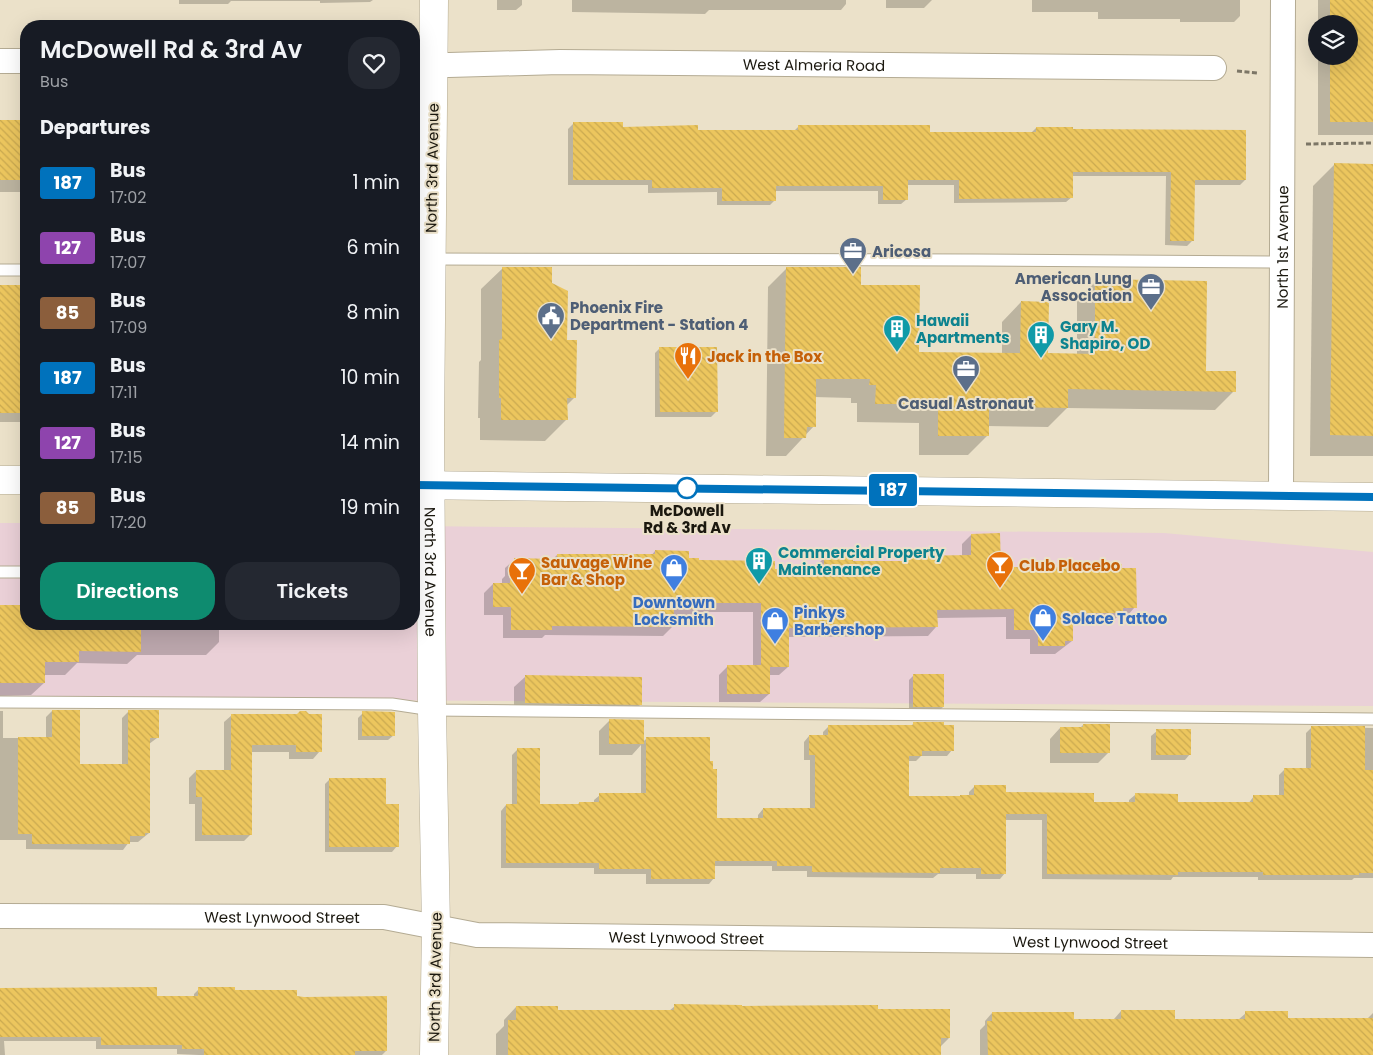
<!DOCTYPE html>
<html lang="en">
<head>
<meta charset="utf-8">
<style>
  :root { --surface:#171b24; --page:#242831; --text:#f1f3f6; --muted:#9ea1a6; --accent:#0e8b6f }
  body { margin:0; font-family:Poppins,sans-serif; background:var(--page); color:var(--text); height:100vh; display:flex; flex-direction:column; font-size:19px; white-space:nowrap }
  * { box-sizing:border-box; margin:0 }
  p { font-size:16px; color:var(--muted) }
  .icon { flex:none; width:28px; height:28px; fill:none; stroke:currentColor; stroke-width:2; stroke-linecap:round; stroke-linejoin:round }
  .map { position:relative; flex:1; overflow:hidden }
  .drawer { position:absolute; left:20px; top:20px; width:400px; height:610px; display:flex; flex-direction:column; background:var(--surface); border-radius:20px; box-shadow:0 5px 20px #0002 }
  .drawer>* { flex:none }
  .badge { padding:0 10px; border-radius:4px; font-size:18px; line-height:32px }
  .buttons { position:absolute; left:1308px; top:15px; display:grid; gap:10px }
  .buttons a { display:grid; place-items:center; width:50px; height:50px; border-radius:50%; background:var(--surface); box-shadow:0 5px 20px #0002; font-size:25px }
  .map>.badge { position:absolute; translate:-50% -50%; box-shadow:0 0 0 2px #fff }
  h2 { padding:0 20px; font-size:19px; line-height:45px }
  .round { display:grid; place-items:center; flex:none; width:52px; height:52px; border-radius:20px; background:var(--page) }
  .overview { display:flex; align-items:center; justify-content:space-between; height:85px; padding:0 20px }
  h1 { font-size:24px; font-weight:600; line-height:38px }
  .button { display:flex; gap:10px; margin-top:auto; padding:10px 20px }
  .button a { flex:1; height:58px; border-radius:20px; background:var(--accent); color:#fff; font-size:20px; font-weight:600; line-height:58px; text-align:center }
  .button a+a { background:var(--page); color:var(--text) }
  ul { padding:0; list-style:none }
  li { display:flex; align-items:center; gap:15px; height:65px; padding:0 20px }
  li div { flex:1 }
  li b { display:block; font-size:19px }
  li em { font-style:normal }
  li .badge { min-width:55px; font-weight:700; text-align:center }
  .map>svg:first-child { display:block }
</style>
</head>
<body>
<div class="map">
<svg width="1373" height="1055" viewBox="0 0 1373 1055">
  <defs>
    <pattern id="building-back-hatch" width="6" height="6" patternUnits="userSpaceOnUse" patternTransform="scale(1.25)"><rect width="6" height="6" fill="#ecc65e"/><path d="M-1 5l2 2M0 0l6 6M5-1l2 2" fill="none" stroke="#caa950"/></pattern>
  </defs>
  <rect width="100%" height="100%" fill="#ebe1c9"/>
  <polygon fill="#ead0d7" points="0,523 26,523 26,624 414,624 414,526 1164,533 1373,552 1373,706 0,698"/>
  <g fill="#0003">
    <polygon points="179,0 373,0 370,2 320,3 320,1 231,1 228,4 179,4"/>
    <polygon points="497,0 522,0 522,5 516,10 497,10"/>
    <polygon points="572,0 846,0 846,4 841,10 709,10 705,14 572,12"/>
    <polygon points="886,0 932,0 924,8 886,8"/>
    <polygon points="1032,0 1240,0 1240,16 1234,22 1180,22 1180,19 1098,19 1098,12 1032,12"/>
    <polygon points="1318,0 1373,0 1373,135 1318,135 1318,56 1349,56 1349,24 1318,24"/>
    <polygon points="0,121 20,129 26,129 26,192 0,192"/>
    <polygon points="573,124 622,128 697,131 794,131 799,126 929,133 1031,133 1036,128 1072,130 1245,180 1240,185 1193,185 1192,241 1187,246 1165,245 1166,176 1072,176 1072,197 1066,202 954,203 954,185 907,185 907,199 901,204 878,204 878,191 775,191 775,200 770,205 717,205 717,192 648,193 648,185 568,185 568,129"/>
    <polygon points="1334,165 1373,165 1373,456 1310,456 1313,186"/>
    <polygon points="503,268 551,283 566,341 575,397 566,406 566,420 545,441 480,440 480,418 478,418 479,362 481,360 481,289"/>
    <polygon points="787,268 860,286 918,354 1002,354 1002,322 1021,302 1047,354 1077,355 1077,300 1096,281 1204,372 1234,391 1215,410 1067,408 1048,427 987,426 987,436 968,455 919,455 919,423 857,422 857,403 851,403 851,398 814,397 814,426 786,456 766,456 768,287"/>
    <polygon points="0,286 19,286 26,295 26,422 0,422"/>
    <polygon points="660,348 716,412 711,417 655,417 655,353"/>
    <polygon points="971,535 999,569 1135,607 1127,616 1118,616 1113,621 1072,621 1072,641 1055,654 1030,654 1030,639 1006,639 1006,617 936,618 936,627 928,636 788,637 788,667 779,675 769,675 769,694 760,702 719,702 719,675 727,667 753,667 753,612 694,612 688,618 672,617 672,627 663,636 545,635 542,638 503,638 503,615 484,615 484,593 493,584 502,584 502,579 505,576 505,568 514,560 552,560 557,555 651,556 655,551 698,561 773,570 816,570 816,566 824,558 852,562 904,562 909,558 962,557 962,544"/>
    <polygon points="0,606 26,606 26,624 219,624 219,642 206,655 137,655 127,664 77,663 65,675 44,675 44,683 31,695 0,696"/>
    <polygon points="914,675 943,707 938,712 909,712 909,680"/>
    <polygon points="525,677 641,704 630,715 514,713 514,687"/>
    <polygon points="0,711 3,711 3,738 46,738 46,717 52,711 78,765 122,765 122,718 129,711 157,738 149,744 149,833 138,842 129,842 123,850 26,849 26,840 0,840"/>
    <polygon points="363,713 394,735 388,740 358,740 358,718"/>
    <polygon points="232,715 320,751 313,759 289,759 289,752 251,752 251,834 244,841 195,841 195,804 189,804 189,778 196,771 224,771 224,722"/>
    <polygon points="610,720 643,742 647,738 709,763 716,819 758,819 758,815 763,809 810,809 810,760 804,760 804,742 809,736 823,736 823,732 828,727 910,727 914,723 952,750 947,756 921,756 916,761 907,761 907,798 969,796 969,792 974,787 1005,793 1093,804 1129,804 1129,800 1135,795 1177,804 1248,804 1254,796 1279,796 1279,775 1285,769 1306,769 1306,733 1312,727 1373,728 1373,878 1354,878 1352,880 1258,880 1258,877 1173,877 1171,880 1042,879 1042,820 1005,820 1005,873 1000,879 976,879 976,874 938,874 933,878 807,877 807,871 772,871 772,866 714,866 714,878 709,884 646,884 646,874 594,874 594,868 501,868 501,811 506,805 512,805 512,755 518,749 538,805 577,805 579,803 594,803 594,800 600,795 641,795 641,745 632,755 599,755 599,731"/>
    <polygon points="1083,725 1109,752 1098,763 1050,763 1050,739 1060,728 1080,728"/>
    <polygon points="1157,731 1190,754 1185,760 1151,760 1151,736"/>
    <polygon points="330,779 385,805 397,846 392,852 325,852 325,784"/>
    <polygon points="0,989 156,998 194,998 194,994 199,989 296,998 386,1051 382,1055 199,1055 177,1054 177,1049 96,1049 96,1041 4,1041 5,1055 0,1055"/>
    <polygon points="675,1006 877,1010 949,1038 940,1047 940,1055 496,1055 496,1034 504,1026 504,1020 516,1007 556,1011 669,1011"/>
    <polygon points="1121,1011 1173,1020 1238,1020 1246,1013 1287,1019 1367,1019 1373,1013 1373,1055 980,1055 980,1030 985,1025 985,1021 992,1013 1073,1020 1114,1019"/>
  </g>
  <g fill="url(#building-back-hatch)">
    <polygon points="1330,0 1373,0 1373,122 1330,122 1330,56 1349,56 1349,24 1330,24"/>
    <rect x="0" y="120" width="21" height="60"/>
    <polygon points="573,122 623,122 623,127 698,125 698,130 798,130 798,125 930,125 930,132 1036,132 1036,127 1073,127 1073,129 1246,130 1246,180 1195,180 1194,241 1170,241 1171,172 1073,172 1073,198 959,199 959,180 908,180 908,200 883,200 883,186 776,186 776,201 722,201 722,188 652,188 652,180 573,180"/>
    <polygon points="1334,163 1373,164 1373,436 1330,435"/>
    <polygon points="502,267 552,267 552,283 568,291 567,340 577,340 576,398 567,398 568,420 501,420 501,398 499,398 499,340 502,339"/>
    <polygon points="786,267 861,267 861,285 920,285 919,352 1020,353 1021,301 1049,302 1048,353 1095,354 1095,279 1207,281 1206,371 1236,371 1236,392 1068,389 1068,408 989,407 989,436 938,436 938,404 875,404 876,385 869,385 870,379 816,379 816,427 807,427 806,438 784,438"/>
    <polygon points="0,285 20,285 26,293 26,413 0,413"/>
    <polygon points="659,347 717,347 718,412 660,412"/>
    <polygon points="1000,533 1001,567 1063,567 1063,566 1122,564 1122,568 1136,568 1137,608 1123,608 1123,613 1073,613 1073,641 1065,641 1065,646 1038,646 1038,630 1014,630 1014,609 937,610 938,627 789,628 789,667 770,667 770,694 727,694 727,665 761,665 761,603 698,603 698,609 674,609 673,627 552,626 552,630 511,630 511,607 493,607 493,583 510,583 510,569 514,569 514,558 557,559 557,554 655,554 655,550 689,551 689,558 699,558 699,560 775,561 775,569 824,569 824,556 853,556 853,561 908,561 908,556 971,555 971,534"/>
    <polygon points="0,605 26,605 26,624 141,624 141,652 79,651 79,662 45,662 45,683 0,683"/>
    <rect x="913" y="674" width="31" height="33"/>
    <polygon points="525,675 642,677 642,705 525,703"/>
    <polygon points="52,710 80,710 80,764 128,764 128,710 159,710 159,738 150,738 150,833 145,833 145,836 130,836 130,844 32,844 32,834 18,834 18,737 52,737"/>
    <polygon points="300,711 306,711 309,714 322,714 322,752 296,752 296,745 252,745 252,835 202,835 202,797 196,797 196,770 231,770 231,714 297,714"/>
    <polygon points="362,711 395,712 395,736 362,736"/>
    <polygon points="609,719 644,720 644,744 609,744"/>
    <polygon points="913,722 944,722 944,725 954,725 954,751 922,751 922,756 909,756 909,796 960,796 960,795 974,795 974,785 1006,785 1006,792 1094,793 1094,802 1135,802 1135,793 1178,794 1178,802 1253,802 1253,795 1284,795 1284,768 1311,768 1311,726 1365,726 1365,770 1373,770 1373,873 1359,873 1359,875 1263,875 1263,872 1178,872 1178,875 1047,874 1047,814 1006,814 1006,874 981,874 981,868 940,868 940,873 812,872 812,866 777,866 777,861 715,861 715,879 651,879 651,869 599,869 599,863 506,863 506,804 517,804 517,748 540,748 540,804 579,804 579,802 599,802 599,793 646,793 646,737 710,737 710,761 713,761 713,769 717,769 717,818 763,818 763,808 815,808 815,755 809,755 809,735 828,735 828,725 913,725"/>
    <polygon points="1083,724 1110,724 1110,753 1060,753 1060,727 1083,727"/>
    <rect x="1156" y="729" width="35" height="26"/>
    <polygon points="329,778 386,778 386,804 399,804 399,847 329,847"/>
    <polygon points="157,987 157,996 198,996 198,987 235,987 235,990 297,990 297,996 304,997 387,996 387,1051 355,1051 355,1055 204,1055 204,1049 182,1049 182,1045 101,1045 101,1037 0,1037 0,988"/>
    <polygon points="674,1004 742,1005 742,1006 878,1005 878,1009 950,1009 950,1038 941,1038 941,1055 508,1055 508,1020 516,1020 516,1006 558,1006 558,1010 674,1010"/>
    <polygon points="1121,1010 1175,1010 1175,1019 1245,1019 1245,1011 1288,1011 1288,1018 1373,1018 1373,1055 988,1055 987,1021 992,1021 992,1012 1074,1012 1074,1019 1121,1019"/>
  </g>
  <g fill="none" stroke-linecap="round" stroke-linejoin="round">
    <defs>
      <g id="service">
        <polyline points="431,259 977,260 1281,262"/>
        <polyline points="0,270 26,270"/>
        <polyline points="0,572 26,572"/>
        <polyline points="0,702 392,704 432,710 1373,719"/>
      </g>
      <g id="minor">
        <polyline points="0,61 26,61"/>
        <path id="s1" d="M414 66 560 62 1214 68"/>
        <path id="s2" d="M1281 495 1283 0"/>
        <path id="s3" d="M0 916 384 917 477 935 1373 945"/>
      </g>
      <g id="tertiary">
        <path id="s4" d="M434 0 430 427 432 710 436 927 434 1055"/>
      </g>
      <g id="primary">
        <polyline points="0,480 26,480"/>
        <polyline points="414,485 1373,497"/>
      </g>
    </defs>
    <use href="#service" stroke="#b4ab93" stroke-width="13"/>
    <use href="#minor" stroke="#b4ab93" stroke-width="26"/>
    <use href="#tertiary" stroke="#b4ab93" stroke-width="29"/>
    <use href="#primary" stroke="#b4ab93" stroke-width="29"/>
    <g stroke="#7c7666" stroke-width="3" stroke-dasharray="5 2.5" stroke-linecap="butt">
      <polyline points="1237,71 1258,73"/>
      <polyline points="1306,144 1373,143"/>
    </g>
    <use href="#service" stroke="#fff" stroke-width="11"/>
    <use href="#minor" stroke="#fff" stroke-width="24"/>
    <use href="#tertiary" stroke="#fff" stroke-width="28"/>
    <use href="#primary" stroke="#fff" stroke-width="28"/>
  </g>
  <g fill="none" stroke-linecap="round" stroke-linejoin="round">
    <defs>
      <polyline id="line" points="414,485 1373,497"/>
    </defs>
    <use href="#line" stroke="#fff" stroke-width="11"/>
    <use href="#line" stroke="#0072bc" stroke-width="8"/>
  </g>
  <defs>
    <symbol id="office-pin" viewBox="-11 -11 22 30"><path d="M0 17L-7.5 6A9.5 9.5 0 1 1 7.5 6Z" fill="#5c6f8a" stroke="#ebe1c9"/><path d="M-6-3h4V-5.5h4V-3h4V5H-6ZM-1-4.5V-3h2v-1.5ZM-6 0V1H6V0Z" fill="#fff"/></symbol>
    <symbol id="civic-pin" viewBox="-11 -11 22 30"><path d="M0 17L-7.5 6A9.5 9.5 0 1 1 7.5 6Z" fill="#5c6f8a" stroke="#ebe1c9"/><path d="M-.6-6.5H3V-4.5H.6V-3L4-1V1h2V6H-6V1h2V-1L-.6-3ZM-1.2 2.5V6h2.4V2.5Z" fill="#fff"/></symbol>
    <symbol id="building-pin" viewBox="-11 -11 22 30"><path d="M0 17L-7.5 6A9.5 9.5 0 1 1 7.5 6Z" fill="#0f9aa8" stroke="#ebe1c9"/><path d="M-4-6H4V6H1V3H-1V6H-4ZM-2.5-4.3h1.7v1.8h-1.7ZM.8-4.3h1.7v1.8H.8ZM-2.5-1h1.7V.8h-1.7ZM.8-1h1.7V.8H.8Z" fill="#fff"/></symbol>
    <symbol id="restaurant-pin" viewBox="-11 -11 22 30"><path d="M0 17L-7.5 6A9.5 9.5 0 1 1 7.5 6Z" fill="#e8710a" stroke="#ebe1c9"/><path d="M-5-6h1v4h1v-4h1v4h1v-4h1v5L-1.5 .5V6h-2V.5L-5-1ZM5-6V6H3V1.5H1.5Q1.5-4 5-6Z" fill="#fff"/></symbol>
    <symbol id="bar-pin" viewBox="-11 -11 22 30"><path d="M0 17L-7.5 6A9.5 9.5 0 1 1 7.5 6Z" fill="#e8710a" stroke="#ebe1c9"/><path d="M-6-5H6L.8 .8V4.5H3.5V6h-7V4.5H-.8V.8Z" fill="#fff"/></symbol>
    <symbol id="shop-pin" viewBox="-11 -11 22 30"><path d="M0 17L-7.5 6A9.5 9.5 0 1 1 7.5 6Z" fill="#3f7fe0" stroke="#ebe1c9"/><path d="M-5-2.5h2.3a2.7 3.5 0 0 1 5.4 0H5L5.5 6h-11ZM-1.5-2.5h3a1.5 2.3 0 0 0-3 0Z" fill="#fff"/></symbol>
  </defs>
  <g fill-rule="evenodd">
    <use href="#office-pin" x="837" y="235" width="32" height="43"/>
    <use href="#office-pin" x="1135" y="271" width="32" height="43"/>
    <use href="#civic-pin" x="535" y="300" width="32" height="43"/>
    <use href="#building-pin" x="881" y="313" width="32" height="43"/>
    <use href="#building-pin" x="1025" y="319" width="32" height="43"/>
    <use href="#restaurant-pin" x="672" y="340" width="32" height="43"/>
    <use href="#office-pin" x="950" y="353" width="32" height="43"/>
    <use href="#building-pin" x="743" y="545" width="32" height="43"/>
    <use href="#bar-pin" x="984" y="549" width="32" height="43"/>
    <use href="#shop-pin" x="658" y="552" width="32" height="43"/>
    <use href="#bar-pin" x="506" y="555" width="32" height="43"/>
    <use href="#shop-pin" x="1027" y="602" width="32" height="43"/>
    <use href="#shop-pin" x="759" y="605" width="32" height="43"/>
  </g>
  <circle fill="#fff" stroke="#0072bc" stroke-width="2.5" cx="687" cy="488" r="10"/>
  <g text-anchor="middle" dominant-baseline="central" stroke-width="4" stroke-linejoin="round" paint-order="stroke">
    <g font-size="15" fill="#1b180f" stroke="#ebe1c9">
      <text stroke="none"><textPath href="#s1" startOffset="400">West Almeria Road</textPath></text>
      <text transform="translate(432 168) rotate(-89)">North 3rd Avenue</text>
      <text stroke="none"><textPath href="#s2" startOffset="248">North 1st Avenue</textPath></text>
      <text stroke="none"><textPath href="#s4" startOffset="572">North 3rd Avenue</textPath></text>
      <text stroke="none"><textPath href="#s3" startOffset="282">West Lynwood Street</textPath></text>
      <text stroke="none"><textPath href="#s3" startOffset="688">West Lynwood Street</textPath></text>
      <text stroke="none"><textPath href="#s3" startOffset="1092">West Lynwood Street</textPath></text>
      <text transform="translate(435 977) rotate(-89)">North 3rd Avenue</text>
    </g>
    <g font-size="15" font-weight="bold" fill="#4e5e75" stroke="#ebe1c9" text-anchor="start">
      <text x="872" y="251">Aricosa</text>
      <text x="1132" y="278" text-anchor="end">American Lung<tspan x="1132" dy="17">Association</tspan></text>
      <text x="570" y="307">Phoenix Fire<tspan x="570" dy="17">Department - Station 4</tspan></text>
      <text x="966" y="403" text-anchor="middle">Casual Astronaut</text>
    </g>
    <g font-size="15" font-weight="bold" fill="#0d838f" stroke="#ebe1c9" text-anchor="start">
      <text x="916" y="320">Hawaii<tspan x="916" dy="17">Apartments</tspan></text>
      <text x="1060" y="326">Gary M.<tspan x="1060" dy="17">Shapiro, OD</tspan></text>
      <text x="778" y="552">Commercial Property<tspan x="778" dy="17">Maintenance</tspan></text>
    </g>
    <g font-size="15" font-weight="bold" fill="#c56008" stroke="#ebe1c9" text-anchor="start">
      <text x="707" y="356">Jack in the Box</text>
      <text x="541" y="562">Sauvage Wine<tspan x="541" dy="17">Bar &amp; Shop</tspan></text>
      <text x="1019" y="565">Club Placebo</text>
    </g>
    <g font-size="15" font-weight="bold" fill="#1b180f" stroke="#ebe1c9">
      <text x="687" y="510">McDowell<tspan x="687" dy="17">Rd &amp; 3rd Av</tspan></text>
    </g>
    <g font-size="15" font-weight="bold" fill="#366cbe" stroke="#ebe1c9" text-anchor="start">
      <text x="674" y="602" text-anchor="middle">Downtown<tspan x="674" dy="17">Locksmith</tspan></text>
      <text x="794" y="612">Pinkys<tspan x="794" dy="17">Barbershop</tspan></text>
      <text x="1062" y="618">Solace Tattoo</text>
    </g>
  </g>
</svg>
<div class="buttons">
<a><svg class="icon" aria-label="layers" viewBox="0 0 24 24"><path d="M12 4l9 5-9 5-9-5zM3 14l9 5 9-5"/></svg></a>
</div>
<b class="badge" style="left:893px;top:490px;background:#0072bc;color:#fff">187</b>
<section class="drawer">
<div class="overview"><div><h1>McDowell Rd &amp; 3rd Av</h1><p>Bus</p></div><a class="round"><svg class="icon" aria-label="heart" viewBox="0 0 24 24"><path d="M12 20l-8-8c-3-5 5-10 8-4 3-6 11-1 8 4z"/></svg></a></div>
<h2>Departures</h2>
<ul>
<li><span class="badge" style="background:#0072bc;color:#fff">187</span><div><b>Bus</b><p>17:02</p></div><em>1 min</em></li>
<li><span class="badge" style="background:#8e44ad;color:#fff">127</span><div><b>Bus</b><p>17:07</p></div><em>6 min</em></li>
<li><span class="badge" style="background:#8b5e3c;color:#fff">85</span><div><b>Bus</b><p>17:09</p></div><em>8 min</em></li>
<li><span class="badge" style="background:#0072bc;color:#fff">187</span><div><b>Bus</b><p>17:11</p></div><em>10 min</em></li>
<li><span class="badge" style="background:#8e44ad;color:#fff">127</span><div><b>Bus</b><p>17:15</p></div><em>14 min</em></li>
<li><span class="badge" style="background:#8b5e3c;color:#fff">85</span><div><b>Bus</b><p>17:20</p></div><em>19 min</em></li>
</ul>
<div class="button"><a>Directions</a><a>Tickets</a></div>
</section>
</div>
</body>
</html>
